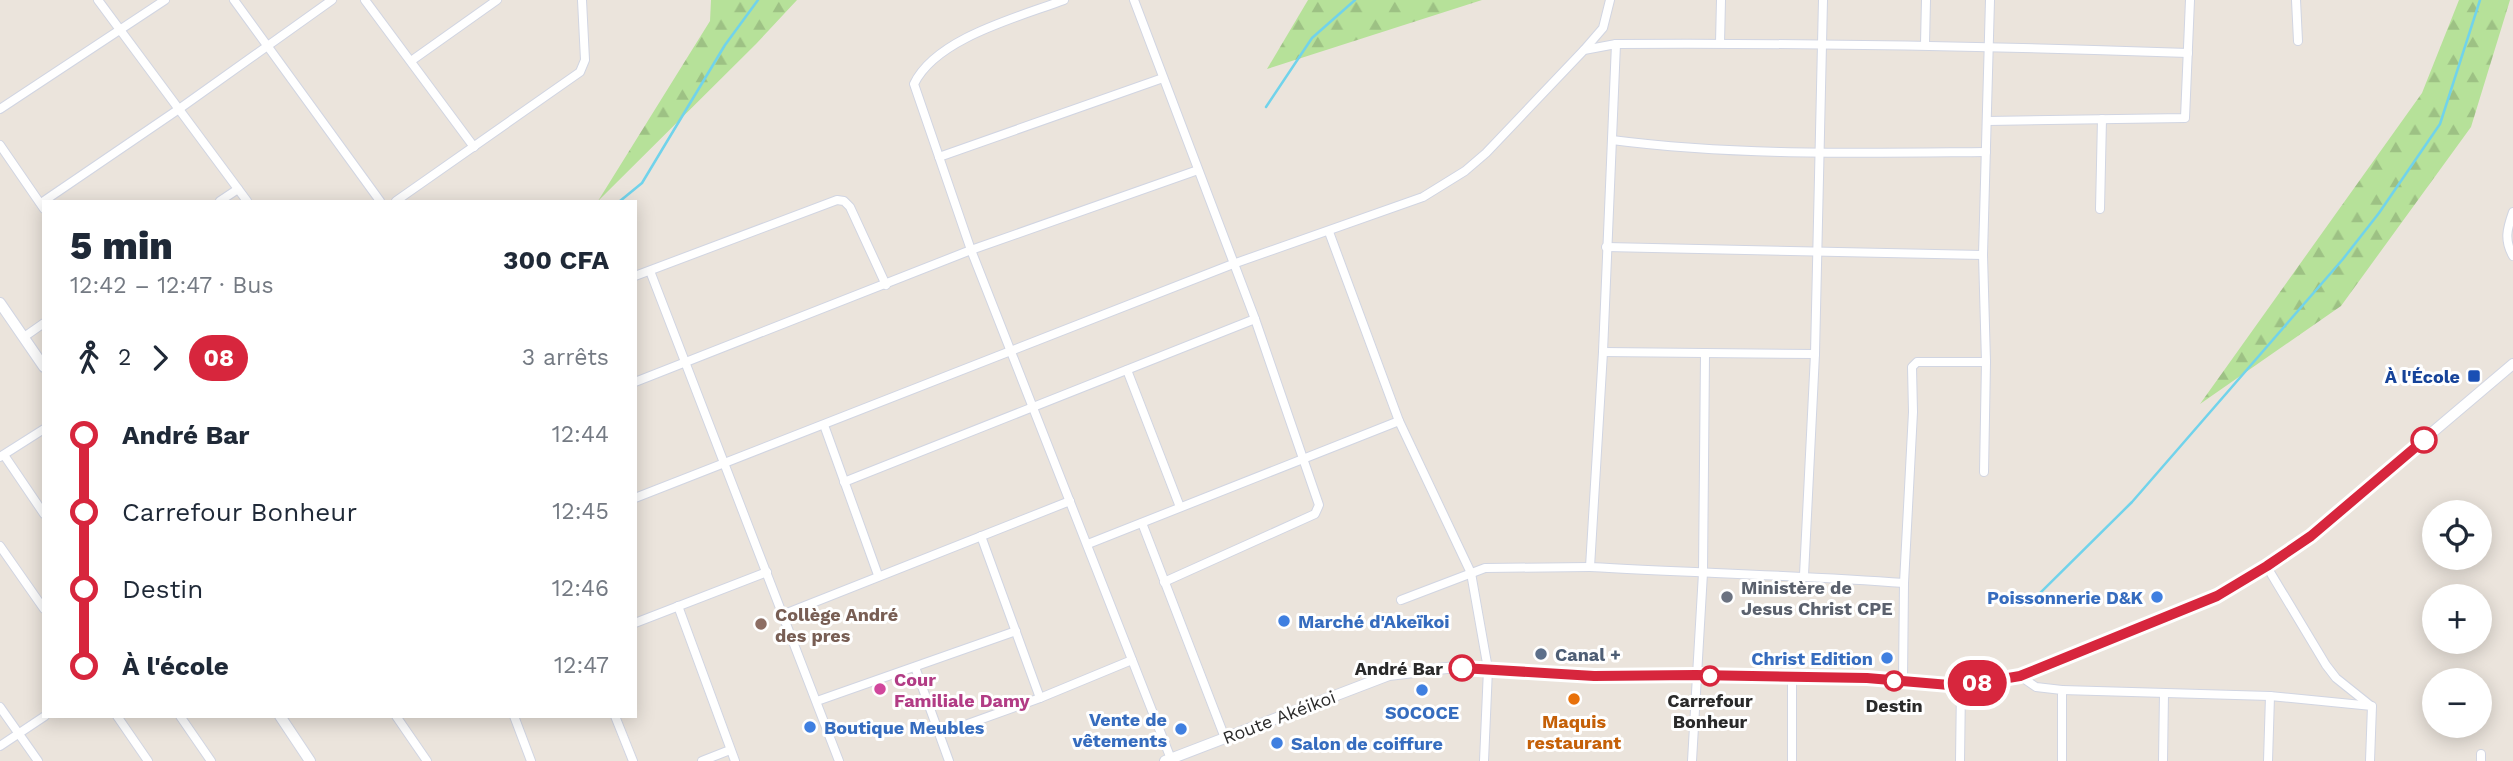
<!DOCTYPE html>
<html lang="fr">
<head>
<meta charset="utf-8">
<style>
  :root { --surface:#fff; --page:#f6f6f7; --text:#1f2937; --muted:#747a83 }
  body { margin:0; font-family:"Work Sans",sans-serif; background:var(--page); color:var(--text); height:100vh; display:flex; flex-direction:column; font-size:26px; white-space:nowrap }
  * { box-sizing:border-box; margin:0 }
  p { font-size:23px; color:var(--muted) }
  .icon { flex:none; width:38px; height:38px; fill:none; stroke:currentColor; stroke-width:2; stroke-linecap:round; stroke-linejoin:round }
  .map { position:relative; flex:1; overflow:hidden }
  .side { position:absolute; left:42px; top:200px; width:595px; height:518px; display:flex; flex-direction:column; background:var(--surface); border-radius:0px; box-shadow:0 4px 18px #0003 }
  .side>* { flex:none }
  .badge { padding:0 14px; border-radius:23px; font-size:24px; line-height:46px }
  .controls { position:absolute; left:2422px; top:500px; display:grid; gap:14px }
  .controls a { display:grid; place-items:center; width:70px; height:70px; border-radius:50%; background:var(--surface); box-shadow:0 4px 18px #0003; font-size:35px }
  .map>.badge { position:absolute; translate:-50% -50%; box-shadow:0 0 0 4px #fff }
  .legs { display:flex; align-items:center; gap:10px; height:77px; padding:0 28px; font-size:23px }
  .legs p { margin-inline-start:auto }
  .head { display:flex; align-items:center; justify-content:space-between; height:119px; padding:0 28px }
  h1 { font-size:38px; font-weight:800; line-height:52px }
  ul { padding:0 28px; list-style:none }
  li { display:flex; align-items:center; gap:24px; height:77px; font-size:26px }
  li i { display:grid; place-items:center; width:10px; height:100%; margin:0 9px; background:currentColor }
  li i::after { content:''; width:18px; height:18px; margin:-9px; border:5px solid; border-radius:50%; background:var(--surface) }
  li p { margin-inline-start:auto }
  li:first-child i { background:linear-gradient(#0000 50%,currentColor 0) }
  li:last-child i { background:linear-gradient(currentColor 50%,#0000 0) }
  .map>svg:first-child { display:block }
</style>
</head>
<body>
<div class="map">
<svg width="2513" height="761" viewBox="0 0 2513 761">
  <defs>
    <pattern id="forest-firs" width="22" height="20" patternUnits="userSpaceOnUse" patternTransform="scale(1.75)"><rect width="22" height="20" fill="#b6e199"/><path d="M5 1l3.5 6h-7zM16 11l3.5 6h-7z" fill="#9dc184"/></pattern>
  </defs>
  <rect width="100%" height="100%" fill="#ebe4dc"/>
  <g fill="url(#forest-firs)">
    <polygon points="711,0 797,0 756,44 598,201 710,21"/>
    <polygon points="1308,0 1482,0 1267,69"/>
    <polygon points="2459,0 2510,0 2471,127 2341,306 2200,404 2422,93"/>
  </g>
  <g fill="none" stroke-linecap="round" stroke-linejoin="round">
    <g stroke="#71d3eb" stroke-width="2.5">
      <polyline points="1266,107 1312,38 1355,0"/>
      <polyline points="620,201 642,183 725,45 758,0"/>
      <polyline points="2029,604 2132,502 2343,259 2379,213 2440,124 2480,0"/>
    </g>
    <defs>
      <g id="minor">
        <polyline points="98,0 247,201"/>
        <polyline points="234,0 380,201"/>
        <polyline points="365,0 474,147"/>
        <path d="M1064 0C1019 17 936 38 914 84L971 250 1171 759"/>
        <polyline points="1134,0 1255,319 1319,505 1315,514 1164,582"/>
        <polyline points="2296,0 2298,41"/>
        <polyline points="1720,43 1721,0"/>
        <path d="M1616 44 1603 352 1590 567C1695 573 1799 575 1904 583"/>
        <polyline points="1925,44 1926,0"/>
        <polyline points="1584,50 1603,28 1610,0"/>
        <polyline points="411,61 497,0"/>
        <polyline points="0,109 165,0"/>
        <polyline points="1987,121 2185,118 2190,0"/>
        <path d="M1612 140C1736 156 1861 153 1986 152"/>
        <polyline points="0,145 44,209"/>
        <polyline points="939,157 1163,78"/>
        <polyline points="44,201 179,109 332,0"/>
        <polyline points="220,201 238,189"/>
        <polyline points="396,201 580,72 585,60 582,0"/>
        <polyline points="2100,209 2102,119"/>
        <path d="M2513 212C2507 229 2504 240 2513 256"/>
        <polyline points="1329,232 1399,421 1471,573 1488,669 1484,761"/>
        <polyline points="1606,247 1983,255"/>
        <polyline points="650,271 839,761"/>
        <polyline points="635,276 837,200 844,201 850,207 886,285"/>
        <polyline points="24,337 44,323"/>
        <polyline points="1603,352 1815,354"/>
        <polyline points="1127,370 1180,507"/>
        <polyline points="635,382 971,250 1198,170"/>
        <polyline points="824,425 878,575"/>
        <polyline points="4,455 44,514"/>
        <polyline points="0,457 44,429"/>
        <polyline points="1984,472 1986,362 1983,255 1990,0"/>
        <polyline points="844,482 1255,319"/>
        <path d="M635 498 1233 264 1423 197 1465 171 1486 153 1584 50 1616 44C1807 43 1997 46 2188 53"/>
        <polyline points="1142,523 1225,738"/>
        <polyline points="981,536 1040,698"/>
        <polyline points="1088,544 1399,421"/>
        <polyline points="0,546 44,609"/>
        <polyline points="2267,567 2326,665 2336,678 2371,706"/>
        <polyline points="1804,575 1815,354 1823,0"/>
        <polyline points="1401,600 1485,568 1590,567"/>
        <polyline points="678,606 735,761"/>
        <polyline points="782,615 1070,501"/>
        <polyline points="635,623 767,572"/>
        <polyline points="915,667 949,761"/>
        <polyline points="2020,676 2036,687 2062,690 2062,761"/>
        <polyline points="1903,681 1904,583 1913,412 1912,367 1917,362 1986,362"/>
        <polyline points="2062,690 2270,696 2372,706 2370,761"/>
        <polyline points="817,701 1016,631"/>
        <polyline points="0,707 38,761"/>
        <polyline points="117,716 148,761"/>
        <polyline points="180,716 211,761"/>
        <polyline points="396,716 427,761"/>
        <polyline points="514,716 531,761"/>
        <polyline points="615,716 633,761"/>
        <polyline points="940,734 1040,698 1132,660"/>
        <polyline points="0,746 45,716"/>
        <polyline points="702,761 730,750"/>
        <polyline points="1692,761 1703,573 1705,354"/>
        <polyline points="1792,761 1792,679"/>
        <polyline points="1960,761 1961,686"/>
        <polyline points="2163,761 2164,693"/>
        <polyline points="2268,761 2270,696"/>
        <polyline points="2481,761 2481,754"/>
      </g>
      <g id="tertiary">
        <polyline points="0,303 44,367"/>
        <polyline points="280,716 310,761"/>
        <polyline points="1165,761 1389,675 1455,667 1594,676 1696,675 1867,678 1961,686 2020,676 2217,596 2267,567 2310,536 2513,364"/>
      </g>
    </defs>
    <use href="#minor" stroke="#d1d5e2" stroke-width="10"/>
    <use href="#tertiary" stroke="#d1d5e2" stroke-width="12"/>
    <use href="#minor" stroke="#fff" stroke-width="8"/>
    <use href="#tertiary" stroke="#fff" stroke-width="10"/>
  </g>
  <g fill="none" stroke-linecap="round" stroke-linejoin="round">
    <defs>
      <polyline id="line-1" points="1462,668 1594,676 1696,675 1867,678 1961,686 2020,676 2217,596 2267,566 2311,536 2424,440"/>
    </defs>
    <use href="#line-1" stroke="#fff" stroke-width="16"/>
    <use href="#line-1" stroke="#d7263d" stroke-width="10"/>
  </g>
  <rect fill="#1a4fb4" stroke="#fff" stroke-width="2.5" x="2467" y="369" width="14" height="14" rx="3.5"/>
  <g fill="#fff" stroke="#d7263d" stroke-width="3.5">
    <circle cx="2424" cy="440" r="12"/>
    <circle cx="1462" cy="668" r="12"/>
    <circle cx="1710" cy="676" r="9"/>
    <circle cx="1894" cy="681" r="9"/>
  </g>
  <circle fill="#6b7280" stroke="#fff" stroke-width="2.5" cx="1727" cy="597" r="7"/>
  <g fill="#3f7fe0" stroke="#fff" stroke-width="2.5">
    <circle cx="2157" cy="597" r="7"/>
    <circle cx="1284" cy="621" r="7"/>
    <circle cx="1887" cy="658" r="7"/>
    <circle cx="1422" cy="690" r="7"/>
    <circle cx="810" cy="727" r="7"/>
    <circle cx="1181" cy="729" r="7"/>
    <circle cx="1277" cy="743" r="7"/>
  </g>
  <circle fill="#8d6e63" stroke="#fff" stroke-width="2.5" cx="761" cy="624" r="7"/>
  <circle fill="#5c6f8a" stroke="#fff" stroke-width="2.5" cx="1541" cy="654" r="7"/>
  <circle fill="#d1479c" stroke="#fff" stroke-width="2.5" cx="880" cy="689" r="7"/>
  <circle fill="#e8710a" stroke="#fff" stroke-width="2.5" cx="1574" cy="699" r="7"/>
  <g text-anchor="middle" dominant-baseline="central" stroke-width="6" stroke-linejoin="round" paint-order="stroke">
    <g font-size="18" font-weight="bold" fill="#164399" stroke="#fff" text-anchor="end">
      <text x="2460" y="376">À l'École</text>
    </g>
    <g font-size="18" font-weight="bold" fill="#5b616d" stroke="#fff" text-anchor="start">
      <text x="1741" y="587">Ministère de<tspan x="1741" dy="21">Jesus Christ CPE</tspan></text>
    </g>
    <g font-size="18" font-weight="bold" fill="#366cbe" stroke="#fff" text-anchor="end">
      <text x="2143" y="597">Poissonnerie D&amp;K</text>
      <text x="1298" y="621" text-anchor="start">Marché d'Akeïkoi</text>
      <text x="1873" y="658">Christ Edition</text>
      <text x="1422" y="712" text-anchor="middle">SOCOCE</text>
      <text x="1167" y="719">Vente de<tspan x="1167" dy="21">vêtements</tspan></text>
      <text x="824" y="727" text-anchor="start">Boutique Meubles</text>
      <text x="1291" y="743" text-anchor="start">Salon de coiffure</text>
    </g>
    <g font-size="18" font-weight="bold" fill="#785e54" stroke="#fff" text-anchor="start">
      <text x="775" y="614">Collège André<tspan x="775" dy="21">des pres</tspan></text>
    </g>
    <g font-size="18" font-weight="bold" fill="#4e5e75" stroke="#fff" text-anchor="start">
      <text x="1555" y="654">Canal +</text>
    </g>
    <g font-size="18" font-weight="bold" fill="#2a2a2a" stroke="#fff">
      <text x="1443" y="668" text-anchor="end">André Bar</text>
      <text x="1710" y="700">Carrefour<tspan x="1710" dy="21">Bonheur</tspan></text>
      <text x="1894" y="705">Destin</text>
    </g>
    <g font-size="18" font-weight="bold" fill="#b23c85" stroke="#fff" text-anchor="start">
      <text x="894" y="679">Cour<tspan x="894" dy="21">Familiale Damy</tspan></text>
    </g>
    <g font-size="18" fill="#2a2a2a" stroke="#fff">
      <text transform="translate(1279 717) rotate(-21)">Route Akéikoi</text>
    </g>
    <g font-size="18" font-weight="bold" fill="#c56008" stroke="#fff">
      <text x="1574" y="721">Maquis<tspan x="1574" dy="21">restaurant</tspan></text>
    </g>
  </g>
</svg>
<div class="controls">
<a><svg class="icon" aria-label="locate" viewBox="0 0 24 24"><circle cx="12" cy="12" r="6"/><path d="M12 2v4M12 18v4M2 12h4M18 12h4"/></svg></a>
<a>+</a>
<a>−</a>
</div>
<b class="badge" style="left:1977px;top:683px;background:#d7263d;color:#fff">08</b>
<section class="side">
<div class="head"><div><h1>5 min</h1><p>12:42 – 12:47 · Bus</p></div><b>300 CFA</b></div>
<div class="legs"><svg class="icon" aria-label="walk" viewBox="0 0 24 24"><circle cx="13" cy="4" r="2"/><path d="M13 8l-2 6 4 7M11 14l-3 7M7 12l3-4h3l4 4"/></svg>2<svg class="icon" aria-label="forward" viewBox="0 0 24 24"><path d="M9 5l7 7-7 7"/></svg><b class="badge" style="background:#d7263d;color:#fff">08</b><p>3 arrêts</p></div>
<ul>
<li><i style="color:#d7263d"></i><b>André Bar</b><p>12:44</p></li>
<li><i style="color:#d7263d"></i><span>Carrefour Bonheur</span><p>12:45</p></li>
<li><i style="color:#d7263d"></i><span>Destin</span><p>12:46</p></li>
<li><i style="color:#d7263d"></i><b>À l'école</b><p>12:47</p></li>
</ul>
</section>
</div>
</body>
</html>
